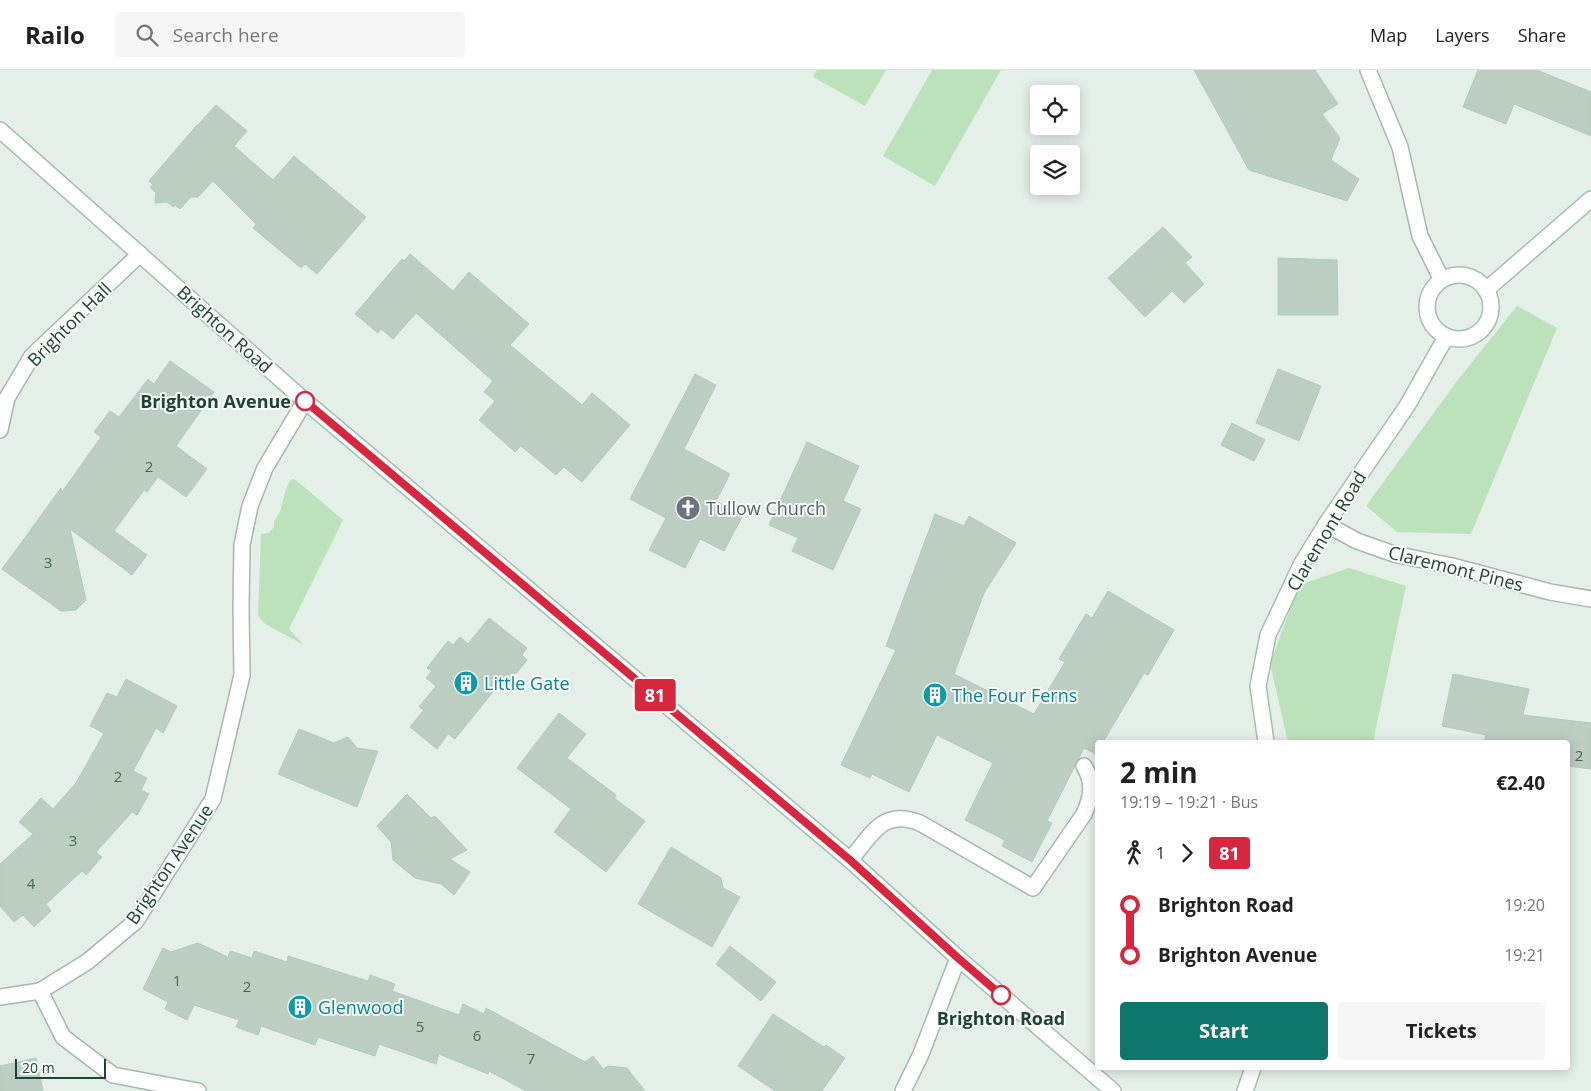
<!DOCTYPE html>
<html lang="en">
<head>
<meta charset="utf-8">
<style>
  :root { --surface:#fff; --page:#f6f6f6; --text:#222; --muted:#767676; --line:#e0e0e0; --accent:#0f766e }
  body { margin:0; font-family:"Open Sans",sans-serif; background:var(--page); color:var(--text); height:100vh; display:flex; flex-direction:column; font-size:19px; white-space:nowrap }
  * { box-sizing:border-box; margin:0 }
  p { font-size:16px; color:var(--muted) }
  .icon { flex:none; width:28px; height:28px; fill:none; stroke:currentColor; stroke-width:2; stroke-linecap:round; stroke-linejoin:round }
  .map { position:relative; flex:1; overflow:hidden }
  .sheet { position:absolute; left:1095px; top:670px; width:475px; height:330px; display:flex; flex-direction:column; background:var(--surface); border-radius:5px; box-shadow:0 2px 12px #0003 }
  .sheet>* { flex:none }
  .badge { padding:0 10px; border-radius:4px; font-size:18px; line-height:32px }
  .tools { position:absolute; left:1030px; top:15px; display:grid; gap:10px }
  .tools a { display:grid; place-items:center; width:50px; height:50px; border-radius:5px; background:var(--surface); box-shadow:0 2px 12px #0003; font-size:25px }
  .scale { position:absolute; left:15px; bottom:12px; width:91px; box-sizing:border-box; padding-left:5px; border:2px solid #214331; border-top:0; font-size:14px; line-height:18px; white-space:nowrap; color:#214331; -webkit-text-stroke:4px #f5fbf7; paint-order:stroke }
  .map>.badge { position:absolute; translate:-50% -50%; box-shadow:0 0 0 2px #fff }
  .legs { display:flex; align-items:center; gap:8px; height:55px; padding:0 25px; font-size:16px }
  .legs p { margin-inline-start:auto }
  .overview { display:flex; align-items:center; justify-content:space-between; height:85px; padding:0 25px }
  h1 { font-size:28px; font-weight:700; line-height:38px }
  .button { display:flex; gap:10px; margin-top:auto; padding:10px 25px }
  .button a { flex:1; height:58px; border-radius:5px; background:var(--accent); color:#fff; font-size:20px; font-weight:700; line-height:58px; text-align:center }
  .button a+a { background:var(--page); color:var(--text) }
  ul { padding:0 25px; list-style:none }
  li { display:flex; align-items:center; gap:18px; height:50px; font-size:19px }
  li i { display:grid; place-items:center; width:8px; height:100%; margin:0 6px; background:currentColor }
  li i::after { content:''; width:12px; height:12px; margin:-6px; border:4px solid; border-radius:50%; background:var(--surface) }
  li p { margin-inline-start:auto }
  li:first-child i { background:linear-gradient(#0000 50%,currentColor 0) }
  li:last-child i { background:linear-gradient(currentColor 50%,#0000 0) }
  header { display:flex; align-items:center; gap:30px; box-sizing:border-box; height:70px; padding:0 25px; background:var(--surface); border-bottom:1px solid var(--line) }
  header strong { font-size:24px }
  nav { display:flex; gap:28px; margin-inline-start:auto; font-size:18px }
  .search { width:350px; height:45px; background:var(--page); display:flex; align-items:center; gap:12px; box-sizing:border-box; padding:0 18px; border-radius:5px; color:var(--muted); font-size:19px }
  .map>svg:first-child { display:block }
</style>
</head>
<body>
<header>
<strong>Railo</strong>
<div class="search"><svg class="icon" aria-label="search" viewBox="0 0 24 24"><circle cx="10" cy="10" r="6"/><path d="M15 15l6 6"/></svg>Search here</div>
<nav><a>Map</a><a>Layers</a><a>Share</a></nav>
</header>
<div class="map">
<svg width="1591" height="1021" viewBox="0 0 1591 1021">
  <rect width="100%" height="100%" fill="#e4efe7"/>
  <g fill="#bce2bb">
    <polygon points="817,0 886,0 865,36 813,7"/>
    <polygon points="932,0 1001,0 935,116 883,86"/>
    <polygon points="1517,236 1557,258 1471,464 1397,462 1366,436 1457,311"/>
    <polygon points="293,409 297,411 343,450 289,559 304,575 265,554 258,546 261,464 269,463 274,457 274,451 280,442 286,419 290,411"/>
    <polygon points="1349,498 1406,516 1373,672 1288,672 1270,594 1299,515"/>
  </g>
  <g fill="#bccdc2" stroke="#b6c9bc">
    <polygon points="1194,0 1315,0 1338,34 1322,44 1340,68 1331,90 1359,109 1347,131 1249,100"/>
    <polygon points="1478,0 1537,0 1591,22 1591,66 1514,34 1506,54 1463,37"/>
    <polygon points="216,35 247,61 234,76 273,110 294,86 366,147 317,204 305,194 301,198 253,158 256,154 213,111 198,127 191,127 180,139 175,135 173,137 167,132 155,133 156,123 150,117 153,115 149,111 197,55 198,55"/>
    <polygon points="1163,157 1192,187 1185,193 1204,214 1184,233 1172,221 1145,247 1108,208"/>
    <polygon points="410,184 453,221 469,202 529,254 510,275 582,335 592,323 630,355 582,412 564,397 556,405 521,376 515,382 479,350 495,331 484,322 493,311 416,243 393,269 381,259 378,263 355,244 402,189 404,191"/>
    <polygon points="1278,188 1337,190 1338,245 1278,245"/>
    <polygon points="170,291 214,322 176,376 207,399 186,427 158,407 147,422 144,420 114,461 147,485 132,505 70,459 86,530 76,540 61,541 2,499 61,418 62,422 101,367 94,362 110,341 119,347 148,309 154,314"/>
    <polygon points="1278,299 1321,316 1299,371 1256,353"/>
    <polygon points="695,304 716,315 684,379 730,404 716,431 743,445 724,481 700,469 685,498 649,480 666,448 630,429"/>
    <polygon points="1232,353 1265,370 1254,391 1221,375"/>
    <polygon points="807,372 859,396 843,431 861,439 833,500 792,481 798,468 769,455"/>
    <polygon points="935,444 964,456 969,446 1016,473 984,523 954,604 1034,644 1065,592 1059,589 1086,544 1092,548 1108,521 1174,560 1148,605 1144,603 1103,672 1098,672 1098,681 1096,684 1084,678 1047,751 1052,753 1032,792 1002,776 1005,770 965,750 993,693 937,665 909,722 872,704 870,708 841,695 896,580 886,576"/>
    <polygon points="489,548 527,578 522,585 527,590 510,611 505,607 455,669 448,664 437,679 410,657 424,640 419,637 436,616 426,608 432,601 427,598 448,571 453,575 460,567 468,574"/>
    <polygon points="1453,604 1529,619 1523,645 1591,653 1591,699 1568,696 1568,672 1484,672 1486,665 1442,656"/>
    <polygon points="126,609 177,636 163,663 156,658 133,701 147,708 141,720 149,724 137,745 132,742 96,782 102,787 86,805 82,801 46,834 51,841 34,857 23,845 14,852 0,836 0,794 33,764 19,752 41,728 53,739 76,713 104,663 90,656 107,623 117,627"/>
    <polygon points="559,643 586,664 567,688 616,725 614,728 645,751 606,802 554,762 571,739 517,698"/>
    <polygon points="299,659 334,673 348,667 357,678 378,681 357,737 278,704"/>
    <polygon points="407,724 431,748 435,746 467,780 450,789 470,802 454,825 441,814 415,808 393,790 391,772 377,756"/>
    <polygon points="671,777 721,808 723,818 740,827 712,877 638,834"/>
    <polygon points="198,873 228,887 230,881 252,888 254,881 287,892 288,886 368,911 370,905 395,914 392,921 459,945 463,934 484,944 486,938 585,992 593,986 603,999 608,996 627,998 645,1021 526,1021 489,1001 488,1004 439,984 436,994 379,974 375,986 318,967 315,975 261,956 258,965 236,957 239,950 194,935 187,950 165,939 168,932 143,919 163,878 171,882"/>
    <polygon points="730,876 776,912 761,931 716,894"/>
    <polygon points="773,944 824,977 826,975 845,988 822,1021 775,1021 738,996"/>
    <polygon points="36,988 43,1021 0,1021 0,996"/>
  </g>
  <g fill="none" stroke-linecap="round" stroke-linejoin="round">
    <defs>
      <path id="lane" d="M850 790C872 765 882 738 920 753L1033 818 1084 744C1092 726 1094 713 1084 696"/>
      <g id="street">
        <polyline points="1368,0 1400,77 1420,166 1442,210"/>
        <polyline points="0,360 7,328 32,286 140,184"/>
        <polyline points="1326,454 1357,471 1394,484 1452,496 1550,522 1591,529"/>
        <polyline points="40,921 63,967 113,1005 198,1021"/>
        <polyline points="0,927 40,921 87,892 136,851 213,729 242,605 241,538 242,475 250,436 265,398 305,331"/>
        <polyline points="903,1021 921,984 958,888"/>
      </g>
      <g id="secondary">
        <polyline points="0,60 305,331 850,790 958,888 1113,1021"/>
        <circle cx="1459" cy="237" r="32"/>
        <polyline points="1486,220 1591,129"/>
        <polyline points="1266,672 1258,616 1268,565 1301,495 1326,454 1407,336 1446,267"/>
        <polyline points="1245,1021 1253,998"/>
      </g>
    </defs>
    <use href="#lane" stroke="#a6b8ad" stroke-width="18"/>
    <use href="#street" stroke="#a6b8ad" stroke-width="18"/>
    <use href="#secondary" stroke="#a4bfaf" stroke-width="18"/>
    <use href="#lane" stroke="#fff" stroke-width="15"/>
    <use href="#street" stroke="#fff" stroke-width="15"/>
    <use href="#secondary" stroke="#fff" stroke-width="15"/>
  </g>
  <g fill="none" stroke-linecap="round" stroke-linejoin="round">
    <defs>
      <polyline id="line-1" points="305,331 850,790 958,888 1001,925"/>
    </defs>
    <use href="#line-1" stroke="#fff" stroke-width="11"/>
    <use href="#line-1" stroke="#d7263d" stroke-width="8"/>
  </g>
  <defs>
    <symbol id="church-disc" viewBox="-11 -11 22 22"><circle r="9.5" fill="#6b7280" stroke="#f5fbf7"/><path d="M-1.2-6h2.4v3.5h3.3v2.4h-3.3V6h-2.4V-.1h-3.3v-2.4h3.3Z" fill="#fff"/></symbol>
    <symbol id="building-disc" viewBox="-11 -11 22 22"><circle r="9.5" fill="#0f9aa8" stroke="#f5fbf7"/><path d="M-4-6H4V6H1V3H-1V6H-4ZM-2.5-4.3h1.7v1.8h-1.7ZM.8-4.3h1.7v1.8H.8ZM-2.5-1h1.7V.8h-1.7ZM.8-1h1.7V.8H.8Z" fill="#fff"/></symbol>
  </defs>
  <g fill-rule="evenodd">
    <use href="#church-disc" x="674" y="424" width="28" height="28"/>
    <use href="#building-disc" x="452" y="599" width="28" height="28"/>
    <use href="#building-disc" x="921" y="611" width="28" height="28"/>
    <use href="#building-disc" x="286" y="923" width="28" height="28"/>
  </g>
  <g fill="#fff" stroke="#d7263d" stroke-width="2.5">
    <circle cx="305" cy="331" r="9"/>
    <circle cx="1001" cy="925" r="9"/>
  </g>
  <g text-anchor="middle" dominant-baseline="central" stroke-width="4" stroke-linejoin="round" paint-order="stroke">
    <g font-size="15" fill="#486655">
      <text x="149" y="396">2</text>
      <text x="48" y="492">3</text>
      <text x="1579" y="685">2</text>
      <text x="118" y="706">2</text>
      <text x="73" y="770">3</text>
      <text x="31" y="813">4</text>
      <text x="177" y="910">1</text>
      <text x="247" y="916">2</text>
      <text x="420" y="956">5</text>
      <text x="477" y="965">6</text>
      <text x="531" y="988">7</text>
    </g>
    <g font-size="18" fill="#214331" stroke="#f5fbf7">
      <text transform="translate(69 254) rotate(-45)">Brighton Hall</text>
      <text transform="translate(225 259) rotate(42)">Brighton Road</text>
      <text transform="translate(1326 461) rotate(-59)">Claremont Road</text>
      <text transform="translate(1456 498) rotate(14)">Claremont Pines</text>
      <text transform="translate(169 794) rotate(-56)">Brighton Avenue</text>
    </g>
    <g font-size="18" font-weight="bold" fill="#214331" stroke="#f5fbf7" text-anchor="end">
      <text x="291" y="331">Brighton Avenue</text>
      <text x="1001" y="948" text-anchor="middle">Brighton Road</text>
    </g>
    <g font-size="18" fill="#5b616d" stroke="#f5fbf7" text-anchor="start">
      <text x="706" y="438">Tullow Church</text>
    </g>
    <g font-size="18" fill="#0d838f" stroke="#f5fbf7" text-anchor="start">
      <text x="484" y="613">Little Gate</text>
      <text x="952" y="625">The Four Ferns</text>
      <text x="318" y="937">Glenwood</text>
    </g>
  </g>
</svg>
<div class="tools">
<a><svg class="icon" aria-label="locate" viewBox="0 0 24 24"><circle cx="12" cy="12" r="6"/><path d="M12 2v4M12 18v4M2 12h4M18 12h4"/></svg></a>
<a><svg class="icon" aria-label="layers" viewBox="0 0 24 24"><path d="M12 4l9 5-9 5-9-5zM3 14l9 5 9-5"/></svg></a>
</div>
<div class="scale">20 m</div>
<b class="badge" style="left:655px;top:625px;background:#d7263d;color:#fff">81</b>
<section class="sheet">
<div class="overview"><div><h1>2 min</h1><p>19:19 – 19:21 · Bus</p></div><b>€2.40</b></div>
<div class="legs"><svg class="icon" aria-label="walk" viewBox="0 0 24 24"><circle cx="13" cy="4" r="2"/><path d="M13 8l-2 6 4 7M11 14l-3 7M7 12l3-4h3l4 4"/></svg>1<svg class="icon" aria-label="forward" viewBox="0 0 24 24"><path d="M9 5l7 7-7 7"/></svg><b class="badge" style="background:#d7263d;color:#fff">81</b></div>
<ul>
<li><i style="color:#d7263d"></i><b>Brighton Road</b><p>19:20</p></li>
<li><i style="color:#d7263d"></i><b>Brighton Avenue</b><p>19:21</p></li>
</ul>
<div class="button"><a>Start</a><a>Tickets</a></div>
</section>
</div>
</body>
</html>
